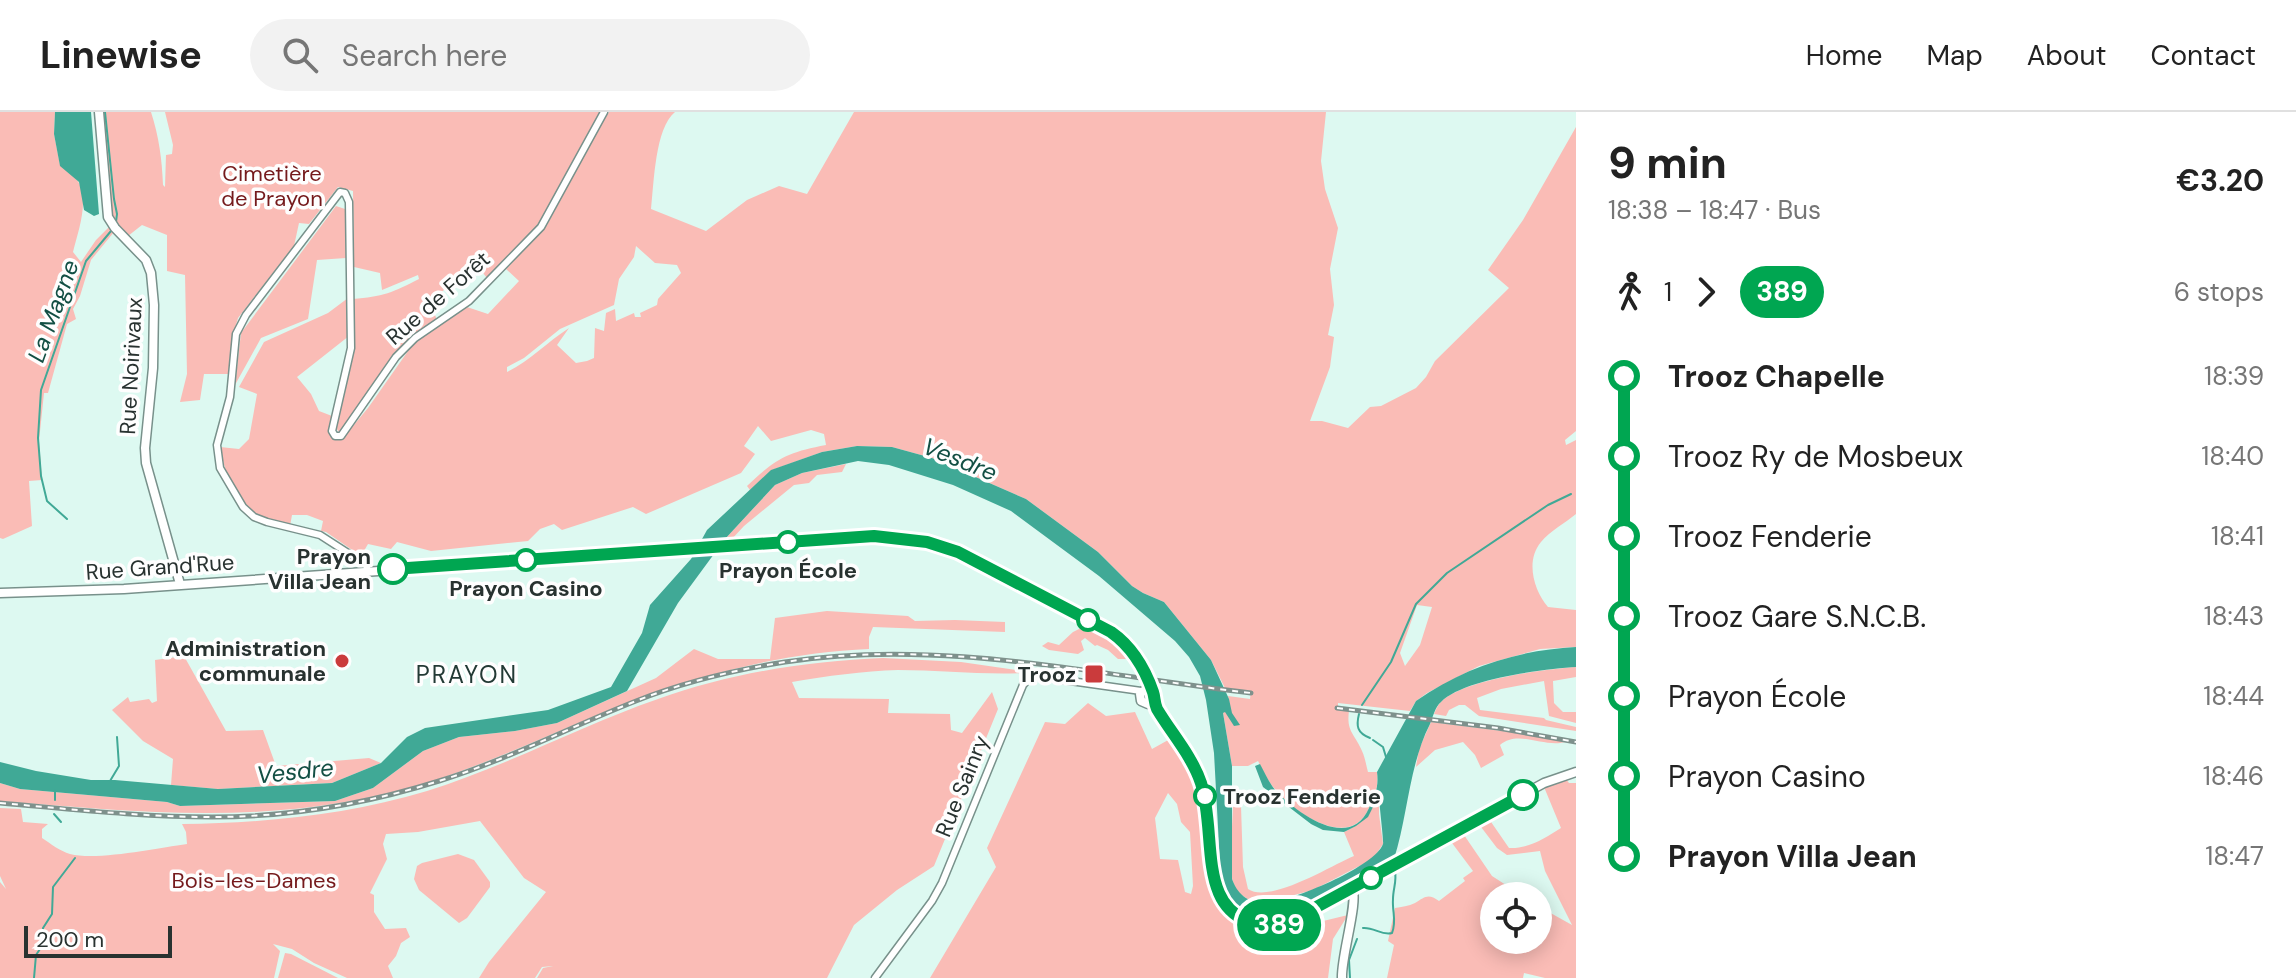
<!DOCTYPE html>
<html lang="en">
<head>
<meta charset="utf-8">
<style>
  :root { --surface:#fff; --page:#f2f2f2; --text:#222; --muted:#767676; --line:#e0e0e0 }
  body { margin:0; font-family:"DM Sans",sans-serif; background:var(--page); color:var(--text); height:100vh; display:flex; flex-direction:column; font-size:30px; white-space:nowrap }
  * { box-sizing:border-box; margin:0 }
  p { font-size:26px; color:var(--muted) }
  .icon { flex:none; width:44px; height:44px; fill:none; stroke:currentColor; stroke-width:2; stroke-linecap:round; stroke-linejoin:round }
  .map { position:relative; flex:1; overflow:hidden }
  .drawer { display:flex; flex-direction:column; background:var(--surface); width:720px }
  .drawer>* { flex:none }
  .badge { padding:0 16px; border-radius:26px; font-size:28px; line-height:52px }
  .controls { position:absolute; left:1480px; top:770px; display:grid; gap:16px }
  .controls a { display:grid; place-items:center; width:72px; height:72px; border-radius:50%; background:var(--surface); box-shadow:0 4px 20px #0003; font-size:40px }
  .scale { position:absolute; left:24px; bottom:20px; width:148px; box-sizing:border-box; padding-left:8px; border:4px solid #283230; border-top:0; font-size:22px; line-height:28px; white-space:nowrap; color:#283230; -webkit-text-stroke:6px #fefefe; paint-order:stroke }
  .map>.badge { position:absolute; translate:-50% -50%; box-shadow:0 0 0 4px #fff }
  .legs { display:flex; align-items:center; gap:12px; height:88px; padding:0 32px; font-size:26px }
  .legs p { margin-inline-start:auto }
  .summary { display:flex; align-items:center; justify-content:space-between; height:136px; padding:0 32px }
  h1 { font-size:44px; font-weight:700; line-height:60px }
  ul { padding:0 32px; list-style:none }
  li { display:flex; align-items:center; gap:28px; height:80px; font-size:30px }
  li i { display:grid; place-items:center; width:12px; height:100%; margin:0 10px; background:currentColor }
  li i::after { content:''; width:20px; height:20px; margin:-10px; border:6px solid; border-radius:50%; background:var(--surface) }
  li p { margin-inline-start:auto }
  li:first-child i { background:linear-gradient(#0000 50%,currentColor 0) }
  li:last-child i { background:linear-gradient(currentColor 50%,#0000 0) }
  header { display:flex; align-items:center; gap:48px; box-sizing:border-box; height:112px; padding:0 40px; background:var(--surface); border-bottom:2px solid var(--line) }
  header strong { font-size:38px }
  nav { display:flex; gap:44px; margin-inline-start:auto; font-size:28px }
  .search { width:560px; height:72px; background:var(--page); display:flex; align-items:center; gap:20px; box-sizing:border-box; padding:0 28px; border-radius:44px; color:var(--muted); font-size:30px }
  main { display:flex; flex:1; min-height:0 }
  .map>svg:first-child { display:block }
</style>
</head>
<body>
<header>
<strong>Linewise</strong>
<div class="search"><svg class="icon" aria-label="search" viewBox="0 0 24 24"><circle cx="10" cy="10" r="6"/><path d="M15 15l6 6"/></svg>Search here</div>
<nav><a>Home</a><a>Map</a><a>About</a><a>Contact</a></nav>
</header>
<main>
<div class="map">
<svg width="1576" height="866" viewBox="0 0 1576 866">
  <rect width="100%" height="100%" fill="#ddf9f1"/>
  <g fill="#fabcb6" fill-rule="evenodd">
    <path d="M0 0H55L54 22 60 53C66 58 75 64 79 71 89 90 78 120 73 140L81 150 96 128 109 115 114 120 91 148 80 184 73 197 76 207 67 212 48 281H44L39 329 42 368 29 369 32 414 3 427 0 426Z"/>
    <path d="M101 0H151C159 25 162 47 163 73L165 75 166 43 172 42 173 33 165 0H601L543 109 487 166 474 150 430 191 437 208 415 222 397 242 343 319 339 320 336 316V307L355 232 353 187C382 185 394 180 419 167L418 163 382 178 380 161 354 155 353 79 338 75 309 112 299 111 294 134 238 206 232 227 230 262H204L200 288 180 290 187 262 185 163 167 159V123L142 113 128 124 113 107Z"/>
    <path d="M609 0H675C655 16 654 71 651 97L706 119 747 88 779 74 807 82 854 0H1326L1321 49 1325 77 1338 116 1330 157 1334 193 1328 223 1334 225 1330 255 1310 309H1322L1348 316 1370 295 1381 294 1416 276 1426 265 1435 249 1509 176 1488 158 1523 108 1576 15V319L1565 328 1566 333 1576 328V402C1565 411 1550 419 1541 430 1525 449 1534 479 1548 495L1576 498V535L1540 537 1479 554 1427 581 1416 589 1410 599 1338 591V598L1349 599C1346 620 1355 622 1362 639 1365 645 1366 653 1368 660H1377C1379 674 1375 683 1369 696 1350 740 1293 700 1274 676 1267 668 1263 658 1258 649L1248 654H1232L1223 601 1225 599 1239 613 1231 601 1228 584 1250 587 1251 579 1225 576 1211 548 1164 490 1143 481 1132 474 1098 440 1026 387 932 346 892 335 857 334 822 340 772 358 750 378 747 374C775 347 788 340 826 333L824 322 811 318 771 329 758 314 744 334 755 342 741 361 646 402 633 395 562 418 554 412 540 417 528 429 431 439 397 430 391 437 368 432 361 444 326 420 321 419 323 409 307 403H292L290 414C278 411 264 408 254 401 234 386 224 358 220 335L239 337 249 327 257 282 239 275 264 230 328 201 348 186 349 224 297 265 311 282 319 299 332 304 330 323 335 327 343 326 368 296 413 232 467 195 488 202 519 169 506 157 547 113 593 26ZM636 134 655 151 677 153 681 161 658 187 657 193 640 201 641 205H635L634 201 616 209 615 197 606 201 604 219 595 216 594 246 587 249 576 251 557 233 569 216C547 230 530 249 507 260V255L524 246 560 217 614 193 619 167 634 145ZM1417 493 1432 495 1420 533 1405 554 1400 541Z"/>
    <polygon points="336,94 345,97 346,146 317,148 308,207 261,226 235,273 241,221"/>
    <polygon points="846,352 842,360 817,363 809,371 794,373 744,414 731,428 725,427 775,373 802,361"/>
    <path d="M827 499 908 504 915 509 955 508 1005 510V520L873 515 869 525V537C792 540 713 559 640 586 568 613 500 648 426 671 281 715 148 701 0 689V671L20 677 167 690 180 694 335 689 373 676 423 639 459 625 515 619 557 611 656 566 694 537 718 547H770L775 506Z"/>
    <polygon points="1085,514 1117,531 1128,547 1118,547 1108,538 1097,533 1095,534 1085,526 1081,529 1084,538 1078,542 1049,538 1042,534 1048,530 1059,533 1073,520"/>
    <polygon points="184,544 226,619 263,618 276,654 369,646 381,651 332,671 218,677 171,673 173,647 143,629 112,598 128,585 130,590 149,587 152,591 157,589 155,548"/>
    <path d="M883 546 961 550 1024 559V561C982 563 940 558 898 558 863 559 827 564 792 570L799 586 889 587 888 601 950 602 951 618 962 621 992 580 998 597 934 754 897 778 854 813 827 866H537L543 856 553 854 542 855 535 866H479L489 850 546 780 524 766 480 709 418 720 386 722 383 732 387 747 370 781 374 783V800L385 817 406 816 410 825 401 831 396 844 388 854 393 866H347L314 851 292 837 273 832 280 839 274 866H0V770L6 777 0 764V696L21 697 23 710 48 712 42 717V726C51 732 60 739 70 742 97 749 157 736 187 732L186 720 182 712C265 711 347 703 427 679 507 654 580 614 658 587 730 561 807 549 883 546Z"/>
    <path d="M1576 555V565L1553 569 1554 591 1563 600H1576V611L1549 604 1544 569 1501 577 1477 586 1480 598 1544 606 1546 608 1576 615V619L1479 604 1465 593H1459L1449 598 1446 604 1434 602C1436 598 1437 594 1440 591 1460 568 1546 557 1576 555Z"/>
    <path d="M1088 591 1106 604 1135 600 1152 637 1170 627 1190 663 1201 692 1210 767 1219 788 1239 808 1257 819 1319 810 1348 803 1333 827 1328 866H930L996 755 987 736 1045 610 1065 612ZM1168 681 1177 692 1181 710 1190 720 1193 774 1191 782 1185 780 1178 748 1160 747 1155 706Z"/>
    <path d="M1431 610 1518 621 1565 630C1544 636 1518 617 1500 633L1504 643 1481 656 1475 643 1463 630 1435 638 1416 655 1419 637Z"/>
    <path d="M1565 666 1569 671H1576V866H1545L1524 861 1523 866H1387L1394 833 1388 829 1395 796C1401 795 1409 794 1415 791 1425 785 1428 781 1439 789L1465 769 1463 766 1473 759 1449 727 1462 720 1492 764 1523 784H1494V828H1538V794L1572 813 1545 759 1540 739 1507 743 1497 736 1478 711 1489 707 1509 736C1529 737 1545 726 1561 716L1544 675Z"/>
    <path d="M1379 682V702L1383 732 1373 747 1313 778 1264 791 1249 788 1237 780 1232 767 1231 735 1233 694H1241L1243 755 1248 777C1270 792 1330 754 1354 744L1344 720C1366 710 1369 702 1379 682Z"/>
    <polygon points="458,742 474,748 490,770 490,775 467,806 459,811 419,778 414,767 417,754 422,751"/>
    <polygon points="285,841 291,842 338,866 278,866"/>
  </g>
  <g fill="#40a996">
    <polygon points="55,0 91,0 99,102 94,104 84,98 79,70 60,54 54,22"/>
    <path d="M857 334 892 335 932 346 1026 387 1098 440 1132 474 1143 481 1164 490 1211 548 1229 587 1232 601 1240 613 1234 614 1225 600 1223 601 1232 654V767C1237 781 1247 791 1264 791 1288 791 1375 755 1383 732 1384 729 1379 692 1379 683L1368 705 1356 714 1344 720 1323 718 1311 712 1263 675 1255 654 1260 652C1265 661 1269 671 1276 679 1297 701 1350 740 1369 696 1375 683 1379 675 1377 660L1416 589C1464 555 1519 538 1576 535V555C1544 557 1463 567 1441 590 1435 595 1433 605 1430 612 1409 653 1408 703 1394 747L1291 804 1272 811 1257 809 1245 804 1227 784 1221 771 1214 641 1206 588 1200 564 1189 545 1175 529 1099 464 1011 399 953 373 889 353 858 349 802 361 775 373 725 427 678 491 627 579 557 611 515 619 459 625 423 639 373 676 335 689 180 694 167 690 20 677 0 671V650L36 659 91 668H115L218 677 332 671 381 651 407 625 425 616 548 598 611 575 642 521 650 493 691 447 707 418 771 358 822 340Z"/>
  </g>
  <g fill="none" stroke-linecap="round" stroke-linejoin="round">
    <g stroke="#40a996" stroke-width="2">
      <polyline points="105,0 114,87 117,102 116,110"/>
      <polyline points="67,407 47,389 41,364 38,326 41,278 86,149 111,119"/>
      <polyline points="1362,593 1391,550 1416,492 1447,461 1548,393 1571,382"/>
      <path d="M1359 602C1356 614 1357 621 1370 626"/>
      <polyline points="1373,628 1383,635 1386,645"/>
      <polyline points="110,669 119,654 117,625"/>
      <polyline points="55,688 55,678"/>
      <polyline points="54,702 61,710"/>
      <path d="M1363 816C1374 815 1382 824 1392 821 1397 809 1392 800 1393 787 1393 777 1397 769 1395 759"/>
      <polyline points="34,866 36,843 44,831 43,816 52,802 53,775 75,746"/>
      <polyline points="1350,866 1349,848 1357,827"/>
    </g>
    <defs>
      <g id="minor">
        <polyline points="368,458 365,452 320,423 267,410 254,405 243,395 220,356 217,333 230,285 236,222 246,203 340,80 345,81 349,90 351,236 332,319 335,324 341,324 396,245 415,226 469,189 541,115 604,0"/>
        <polyline points="875,866 932,789 942,771 1023,573 1028,567 1035,564 1141,579"/>
      </g>
      <g id="major">
        <polyline points="99,0 108,105 115,116 146,148 151,161 154,193 153,256 145,336 146,351 180,472"/>
        <polyline points="0,481 124,477 874,424 927,430 958,440 1111,520 1123,528 1133,541 1149,570 1156,595 1197,660 1207,694 1218,777"/>
        <polyline points="1148,592 1141,589 1140,582 1146,577 1152,579"/>
        <path d="M1217 775C1229 803 1254 821 1285 812L1544 671 1576 660"/>
        <path d="M1342 866C1341 844 1359 789 1352 775"/>
      </g>
    </defs>
    <use href="#minor" stroke="#78918b" stroke-width="9"/>
    <use href="#major" stroke="#78918b" stroke-width="11"/>
    <use href="#minor" stroke="#fff" stroke-width="6"/>
    <use href="#major" stroke="#fff" stroke-width="8"/>
    <defs>
      <g id="rail">
        <polyline points="1337,596 1498,616 1576,630"/>
        <path d="M0 691C70 697 141 705 212 705 289 705 366 692 439 669 507 648 570 615 636 589 684 570 734 558 785 550 940 526 1097 563 1251 581"/>
      </g>
    </defs>
    <use href="#rail" stroke="#7e918c" stroke-width="5"/>
    <use href="#rail" stroke="#fefefe" stroke-width="2" stroke-dasharray="6" stroke-linecap="butt"/>
  </g>
  <g fill="none" stroke-linecap="round" stroke-linejoin="round">
    <defs>
      <path id="line-1" d="M393 457 874 424 927 430 958 440 1111 520C1131 534 1145 557 1153 580 1155 586 1154 590 1157 597 1172 622 1192 644 1201 671 1212 706 1206 751 1219 781 1230 807 1259 819 1285 812L1523 683"/>
    </defs>
    <use href="#line-1" stroke="#fff" stroke-width="18"/>
    <use href="#line-1" stroke="#00a651" stroke-width="12"/>
  </g>
  <g fill="#fff" stroke="#00a651" stroke-width="4">
    <circle cx="788" cy="430" r="10"/>
    <circle cx="526" cy="448" r="10"/>
    <circle cx="393" cy="457" r="14"/>
    <circle cx="1088" cy="508" r="10"/>
    <circle cx="1523" cy="683" r="14"/>
    <circle cx="1205" cy="684" r="10"/>
    <circle cx="1371" cy="766" r="10"/>
  </g>
  <g fill="#ca3b3c" stroke="#fefefe" stroke-width="3">
    <circle cx="342" cy="549" r="8"/>
    <rect x="1084" y="552" width="20" height="20" rx="4"/>
  </g>
  <g text-anchor="middle" dominant-baseline="central" stroke-width="7" stroke-linejoin="round" paint-order="stroke">
    <g font-size="22" fill="#751a1c" stroke="#fefefe">
      <text x="272" y="61">Cimetière<tspan x="272" dy="25">de Prayon</tspan></text>
      <text x="254" y="768">Bois-les-Dames</text>
    </g>
    <g font-size="22" fill="#283230" stroke="#fefefe">
      <text transform="translate(438 186) rotate(-41)">Rue de Forêt</text>
      <text transform="translate(131 254) rotate(-87)">Rue Noirivaux</text>
      <text transform="translate(160 455) rotate(-4)">Rue Grand'Rue</text>
      <text transform="translate(962 674) rotate(-68)">Rue Sainry</text>
    </g>
    <g font-size="22" font-weight="bold" fill="#283230" stroke="#fefefe">
      <text x="371" y="444" text-anchor="end">Prayon<tspan x="371" dy="25">Villa Jean</tspan></text>
      <text x="788" y="458">Prayon École</text>
      <text x="526" y="476">Prayon Casino</text>
      <text x="1223" y="684" text-anchor="start">Trooz Fenderie</text>
    </g>
    <g font-size="22" font-weight="bold" fill="#283230" stroke="#fefefe" text-anchor="end">
      <text x="326" y="536">Administration<tspan x="326" dy="25">communale</tspan></text>
      <text x="1076" y="562">Trooz</text>
    </g>
    <g font-size="24" font-style="italic" fill="#134f44" stroke="#fefefe">
      <text transform="translate(53 199) rotate(-70)">La Magne</text>
      <text transform="translate(960 347) rotate(22)">Vesdre</text>
      <text transform="translate(295 659) rotate(-6)">Vesdre</text>
    </g>
    <g font-size="24" letter-spacing="2" fill="#233a35" stroke="#fefefe">
      <text x="467" y="562">PRAYON</text>
    </g>
  </g>
</svg>
<div class="controls">
<a><svg class="icon" aria-label="locate" viewBox="0 0 24 24"><circle cx="12" cy="12" r="6"/><path d="M12 2v4M12 18v4M2 12h4M18 12h4"/></svg></a>
</div>
<div class="scale">200 m</div>
<b class="badge" style="left:1279px;top:813px;background:#00a651;color:#fff">389</b>
</div>
<section class="drawer">
<div class="summary"><div><h1>9 min</h1><p>18:38 – 18:47 · Bus</p></div><b>€3.20</b></div>
<div class="legs"><svg class="icon" aria-label="walk" viewBox="0 0 24 24"><circle cx="13" cy="4" r="2"/><path d="M13 8l-2 6 4 7M11 14l-3 7M7 12l3-4h3l4 4"/></svg>1<svg class="icon" aria-label="forward" viewBox="0 0 24 24"><path d="M9 5l7 7-7 7"/></svg><b class="badge" style="background:#00a651;color:#fff">389</b><p>6 stops</p></div>
<ul>
<li><i style="color:#00a651"></i><b>Trooz Chapelle</b><p>18:39</p></li>
<li><i style="color:#00a651"></i><span>Trooz Ry de Mosbeux</span><p>18:40</p></li>
<li><i style="color:#00a651"></i><span>Trooz Fenderie</span><p>18:41</p></li>
<li><i style="color:#00a651"></i><span>Trooz Gare S.N.C.B.</span><p>18:43</p></li>
<li><i style="color:#00a651"></i><span>Prayon École</span><p>18:44</p></li>
<li><i style="color:#00a651"></i><span>Prayon Casino</span><p>18:46</p></li>
<li><i style="color:#00a651"></i><b>Prayon Villa Jean</b><p>18:47</p></li>
</ul>
</section>
</main>
</body>
</html>
